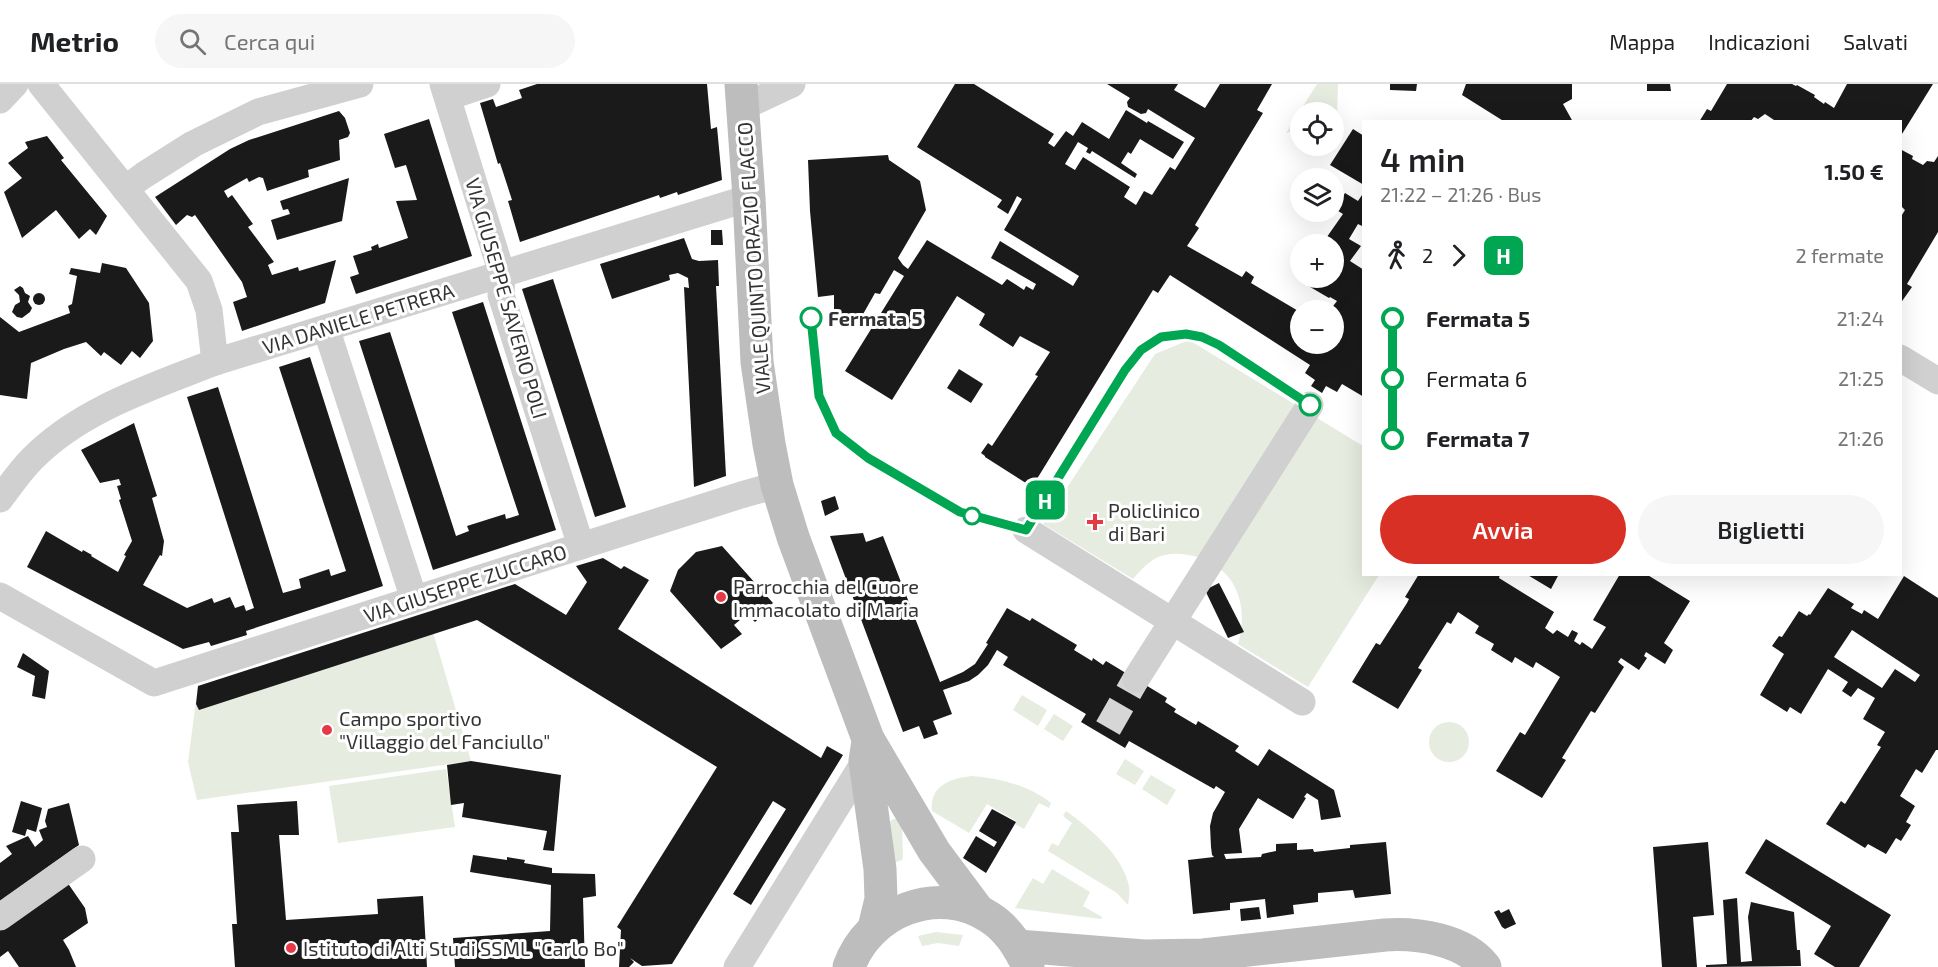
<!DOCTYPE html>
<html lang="it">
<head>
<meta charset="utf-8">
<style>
  :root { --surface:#fff; --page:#f6f6f6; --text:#202124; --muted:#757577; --line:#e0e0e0; --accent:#d93025 }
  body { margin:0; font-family:"Exo 2",sans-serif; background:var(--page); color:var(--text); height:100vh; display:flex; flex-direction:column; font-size:22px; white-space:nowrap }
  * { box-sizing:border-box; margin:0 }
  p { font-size:20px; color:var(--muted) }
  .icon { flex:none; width:33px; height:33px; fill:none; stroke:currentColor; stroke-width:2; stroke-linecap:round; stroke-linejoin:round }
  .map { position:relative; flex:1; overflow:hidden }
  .sheet { position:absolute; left:1362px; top:36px; width:540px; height:456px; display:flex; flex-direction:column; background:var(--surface); border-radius:0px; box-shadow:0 6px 24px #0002 }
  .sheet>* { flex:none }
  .badge { padding:0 12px; border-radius:9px; font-size:21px; line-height:39px }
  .tools { position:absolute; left:1290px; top:18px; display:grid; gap:12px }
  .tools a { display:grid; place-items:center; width:54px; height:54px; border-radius:50%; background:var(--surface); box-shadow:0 6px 24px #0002; font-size:30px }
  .map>.badge { position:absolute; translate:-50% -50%; box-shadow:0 0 0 3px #fff }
  .legs { display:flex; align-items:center; gap:9px; height:66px; padding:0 18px; font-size:20px }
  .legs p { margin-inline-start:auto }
  .headline { display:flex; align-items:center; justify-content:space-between; height:102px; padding:0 18px }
  h1 { font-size:33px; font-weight:600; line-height:45px }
  .button { display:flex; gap:12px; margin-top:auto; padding:12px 18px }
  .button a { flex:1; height:69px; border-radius:36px; background:var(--accent); color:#fff; font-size:24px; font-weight:600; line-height:69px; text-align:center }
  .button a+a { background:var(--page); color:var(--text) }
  ul { padding:0 18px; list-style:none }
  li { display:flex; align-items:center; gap:21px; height:60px; font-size:22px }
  li i { display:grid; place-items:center; width:9px; height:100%; margin:0 8px; background:currentColor }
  li i::after { content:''; width:15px; height:15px; margin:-8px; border:4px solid; border-radius:50%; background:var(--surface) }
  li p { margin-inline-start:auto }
  li:first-child i { background:linear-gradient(#0000 50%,currentColor 0) }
  li:last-child i { background:linear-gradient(currentColor 50%,#0000 0) }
  header { display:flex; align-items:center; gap:36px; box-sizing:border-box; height:84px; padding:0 30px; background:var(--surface); border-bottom:2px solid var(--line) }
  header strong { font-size:28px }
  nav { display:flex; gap:33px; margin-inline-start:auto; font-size:21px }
  .search { width:420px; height:54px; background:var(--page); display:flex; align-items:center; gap:15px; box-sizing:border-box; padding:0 21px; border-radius:33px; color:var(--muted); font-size:22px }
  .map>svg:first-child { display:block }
</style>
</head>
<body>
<header>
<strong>Metrio</strong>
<div class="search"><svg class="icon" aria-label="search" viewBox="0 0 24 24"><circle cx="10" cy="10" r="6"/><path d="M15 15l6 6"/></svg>Cerca qui</div>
<nav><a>Mappa</a><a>Indicazioni</a><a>Salvati</a></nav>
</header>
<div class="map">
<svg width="1938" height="883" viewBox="0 0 1938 883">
  <rect width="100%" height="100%" fill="#fff"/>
  <g fill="#e6ecdf">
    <polygon points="1317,0 1338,0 1337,33 1334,34 1334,28 1300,28 1300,45 1286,49"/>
    <path d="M1189 256 1363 362 1364 490 1379 491 1308 603 1238 560C1249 523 1237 485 1198 473 1185 470 1175 468 1161 472 1149 476 1141 486 1133 495L1043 440 1155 270Z"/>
    <polygon points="427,528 471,677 197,716 188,678 198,602"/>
    <polygon points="1022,611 1047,626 1038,642 1013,626"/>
    <polygon points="1054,630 1073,642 1063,657 1044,645"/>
    <circle cx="1449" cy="658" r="20"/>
    <polygon points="1125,675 1144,687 1135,701 1116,690"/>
    <polygon points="446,685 455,743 338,759 329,702"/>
    <polygon points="1151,691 1176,706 1167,721 1142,705"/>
    <path d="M972 692C999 694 1030 702 1051 719L1049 724 1039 719 1024 745 1015 740 1016 737 987 720 969 749 932 727C929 702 951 694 972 692Z"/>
    <path d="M1066 727C1090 744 1123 772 1129 802 1130 808 1129 815 1128 821L1117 809 1048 767 1052 759 1058 762 1072 739 1063 732Z"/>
    <polygon points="893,735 898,735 902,742 903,773 902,776 893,779 888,740"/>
    <polygon points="1052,785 1090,808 1083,822 1102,833 1101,835 1015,824 1033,794 1043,800"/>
    <polygon points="936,848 963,851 959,862 938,859 922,862 918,852"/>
  </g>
  <g fill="#1a1a1a" fill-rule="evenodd">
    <polygon points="537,0 707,0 711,45 717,43 722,96 678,111 677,108 660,114 659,111 520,158 508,117 512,116 500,79 498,80 480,19 493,15 496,23 522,14 519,6"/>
    <polygon points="955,0 974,0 1054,50 1048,59 1054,63 1066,47 1073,52 1082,38 1109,55 1126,26 1147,39 1148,37 1184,58 1173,75 1140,55 1131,70 1128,68 1121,79 1137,90 1135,94 1092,67 1090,70 1086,68 1088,64 1078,58 1065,80 1075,86 1083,73 1130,103 1124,113 1136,121 1144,107 1152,111 1170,83 1175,86 1195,54 1148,25 1146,29 1141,30 1128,23 1127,18 1130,14 1107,0 1178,0 1174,6 1205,24 1220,0 1272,0 1257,26 1263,29 1195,141 1199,144 1187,162 1242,193 1246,187 1254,193 1251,199 1300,228 1300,260 1334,260 1334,226 1330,226 1337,217 1330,213 1329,214 1305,200 1309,194 1334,194 1334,160 1322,160 1343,130 1335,125 1345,109 1358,117 1364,108 1364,143 1358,140 1349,155 1361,162 1350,177 1364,186 1364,313 1342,300 1337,308 1326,302 1322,309 1311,302 1315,296 1305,289 1310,281 1170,191 1158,209 1153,206 1032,403 985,373 985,372 981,369 988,359 992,362 1038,292 1035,291 1050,268 1020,252 1013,263 979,241 985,230 957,212 892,316 845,287 904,192 894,186 880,210 875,209 862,232 834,236 834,211 818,213 810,127 808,76 888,71 889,76 920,97 926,126 898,174 903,181 908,185 927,156 1002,201 1007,195 1024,206 1026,202 1033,206 1036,200 991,174 1000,157 1073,202 1079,192 1004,146 1022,115 1017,112 1008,130 997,123 1002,116 917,63"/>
    <polygon points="1390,0 1417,0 1416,7 1390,6"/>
    <polygon points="1466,0 1572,0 1572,15 1563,20 1573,38 1505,38 1462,11"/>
    <polygon points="1647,0 1670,0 1671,7 1647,7"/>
    <polygon points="1727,0 1792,0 1796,2 1797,1 1815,11 1814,13 1824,20 1825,18 1834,24 1847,0 1933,0 1902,50 1900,49 1900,38 1777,38 1765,30 1758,35 1754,33 1750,38 1699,38 1707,25 1711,27"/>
    <polygon points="339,27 345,34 350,49 348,53 339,56 340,76 308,86 309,93 267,107 263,94 259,93 249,98 247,94 224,107 228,114 232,111 253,140 248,143 274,178 268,181 272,191 298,183 299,187 336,176 325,219 242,247 233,218 247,213 242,198 195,131 192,133 187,131 176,141 155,113 230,65 249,56"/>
    <polygon points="429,35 472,172 356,210 350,193 359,190 353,172 372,166 371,163 378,160 379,164 408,154 396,117 417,116 406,81 395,84 384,50"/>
    <polygon points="1353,45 1364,52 1364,101 1330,81"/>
    <polygon points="47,52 64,74 61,76 107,132 96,151 90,145 79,155 56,126 22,154 4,108 22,94 8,79 28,64 25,58"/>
    <polygon points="1900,65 1913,72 1912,75 1923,81 1927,77 1934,78 1938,72 1938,148 1907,200 1912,203 1900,220 1900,134 1905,126 1900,121"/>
    <polygon points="349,94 342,137 277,156 271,136 290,130 288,125 283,126 280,117"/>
    <polygon points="711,146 722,146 723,161 711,161"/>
    <polygon points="684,154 692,175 699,177 718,176 719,202 716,202 726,392 694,403 684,203 689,204 688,194 678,189 669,191 670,196 612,215 600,180"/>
    <polygon points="102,179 126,184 149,219 153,257 140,274 132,267 121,281 104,268 101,272 86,258 64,265 31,279 27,315 0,311 0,233 19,248 70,229 68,222 72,220 77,192 69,190 71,184 100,189"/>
    <polygon points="553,195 626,423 595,433 522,205"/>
    <polygon points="20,202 23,204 25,209 30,212 28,218 32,224 30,228 22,234 17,233 12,228 15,221 20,218 19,211 14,206"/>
    <circle cx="39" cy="215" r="6"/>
    <polygon points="483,218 556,446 433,486 359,257 390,248 456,452 469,447 467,442 505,430 506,435 519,431 452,228"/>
    <polygon points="310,273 383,502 246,547 247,551 211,562 209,558 183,565 27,483 46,447 82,468 83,466 92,471 91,472 118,488 126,472 124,471 132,457 119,416 121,415 117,402 121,401 119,395 100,399 81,366 134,339 157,412 152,414 164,457 162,472 160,471 143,501 187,524 212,514 214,519 230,513 235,524 244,521 246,527 254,524 187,313 218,303 283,509 301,504 299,495 329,485 331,492 346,487 279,283"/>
    <polygon points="959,285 983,300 971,319 947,304"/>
    <polygon points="835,412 839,425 825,432 821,417"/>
    <polygon points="863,449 866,458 883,452 940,598 963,588 975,580 988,560 986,559 1007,524 1030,537 1032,534 1077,561 1074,566 1092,577 1093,574 1103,581 1106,577 1167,614 1165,618 1176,625 1174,628 1196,641 1198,637 1239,662 1235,667 1258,682 1269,665 1334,706 1341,733 1321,736 1318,716 1307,709 1304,713 1306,714 1293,735 1258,714 1239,745 1242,769 1224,770 1226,775 1261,773 1262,770 1276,767 1276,760 1297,759 1297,766 1313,765 1314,768 1350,764 1350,761 1386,758 1391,810 1355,814 1353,806 1318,809 1318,818 1293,821 1294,830 1267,834 1265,815 1230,819 1230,826 1193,830 1188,776 1214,773 1212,771 1211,763 1210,742 1213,729 1225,708 1216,702 1214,705 1129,657 1125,664 1081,638 1086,630 1003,581 1008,573 997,566 988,581 978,591 969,597 943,606 952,630 933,637 938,650 924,655 919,642 903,648 830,452"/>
    <polygon points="722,462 773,519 761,529 763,531 755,538 747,530 734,541 742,550 721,565 670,507 678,486 696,468"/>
    <polygon points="603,474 621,485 624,482 649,496 618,545 821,674 827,662 843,671 751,821 733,810 786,725 773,717 672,880 642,882 630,874 634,878 629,883 619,883 621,846 617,843 717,683 477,536 199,626 196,620 198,602 515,500 566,531 587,498 576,482"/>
    <polygon points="1419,490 1500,490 1499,494 1554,528 1545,544 1553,550 1557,546 1568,553 1572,546 1578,549 1574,557 1580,561 1582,558 1592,565 1606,543 1593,536 1620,490 1646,490 1690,517 1664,559 1673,566 1665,580 1646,568 1644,572 1647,574 1639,586 1621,574 1618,578 1624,583 1595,629 1591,627 1562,674 1566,676 1542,714 1496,687 1520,648 1525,651 1560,593 1536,578 1533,584 1515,573 1512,579 1491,566 1494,560 1475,549 1479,542 1458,528 1451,540 1447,538 1418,584 1422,586 1398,625 1352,598 1376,559 1380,561 1407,519 1409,515 1405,513"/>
    <polygon points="1526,490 1559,490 1551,505"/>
    <path d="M1904 492 1938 514V666H1936L1922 689 1916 685 1900 712 1915 722 1906 738 1911 741 1901 757 1896 754 1886 770 1868 760 1865 764 1826 740 1841 717 1845 720 1881 663 1877 661 1885 648 1863 635 1875 614 1858 604 1851 613 1842 607 1848 598 1828 585 1801 630 1790 623 1787 628 1760 611 1784 570 1772 562 1779 552 1782 553 1799 527 1807 532 1809 530 1810 531 1828 504 1854 520 1851 524 1862 530 1864 526 1878 535ZM1852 546 1920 591 1915 598 1895 585 1882 604 1834 573Z"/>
    <polygon points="1219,499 1244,548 1228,554 1205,506"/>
    <polygon points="23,569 49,587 45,615 32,612 35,592 17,583"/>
    <polygon points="471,677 561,691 554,767 543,766 547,747 462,733 464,719 451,721 447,681"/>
    <polygon points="21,717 42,724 36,748 27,745 25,752 12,748"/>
    <polygon points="297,717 299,751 279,751 286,836 378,830 377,815 423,812 427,883 235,883 232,840 237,840 231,748 239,748 237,721"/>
    <polygon points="69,719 79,761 0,817 0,779 12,770 6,762 28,752 35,763 43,756 39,746 47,743 45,737 48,725"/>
    <polygon points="992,725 1016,738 986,789 963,774 976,752 994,763 997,758 979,747"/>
    <polygon points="1766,755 1891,831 1859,883 1835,883 1814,870 1831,842 1745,789"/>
    <polygon points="1708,758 1714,831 1693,833 1697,883 1662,883 1653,763"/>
    <polygon points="473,771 507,776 507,773 525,776 524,779 552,784 552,789 595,790 596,812 583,814 585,883 455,883 453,854 550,847 551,801 470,788"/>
    <polygon points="67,798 85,824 88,839 63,856 69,866 76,883 19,883 8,867 0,873 0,845"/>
    <polygon points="1737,814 1741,878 1752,877 1748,833 1751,818 1794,828 1797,866 1800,866 1801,882 1706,883 1706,881 1727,880 1723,816"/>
    <polygon points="1259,823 1261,835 1241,837 1240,825"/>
    <polygon points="1509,825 1516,840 1505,845 1502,843 1494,828 1499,826 1501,829"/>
  </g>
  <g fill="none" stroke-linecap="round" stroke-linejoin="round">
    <polyline stroke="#d6d6d6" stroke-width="27" stroke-dasharray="27 14" stroke-linecap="butt" points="1108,644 1136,595"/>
    <g stroke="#d0d0d0" stroke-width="27">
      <polyline points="41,0 199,197 209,226 215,278"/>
      <polyline points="443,0 502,190 501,211 581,462"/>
      <polyline points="448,13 487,0"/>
      <polyline points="0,16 15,0"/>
      <polyline points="743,23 792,0"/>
      <polyline points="125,105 144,91 193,60 258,28 360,0"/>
      <polyline points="326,244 414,515"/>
      <polyline points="1900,274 1938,297"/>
      <path d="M0 415C10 402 20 387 32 375 81 325 152 303 215 278L749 114"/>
      <polyline points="1026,446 1302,618"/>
      <polyline points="0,512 154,599 581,462 741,411 777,401"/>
      <polyline points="1136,595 1310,321"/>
      <polyline points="0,833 82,775"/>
      <polyline points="737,883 865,677"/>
    </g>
    <g stroke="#bdbdbd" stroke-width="33">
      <polyline points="741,0 749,114 757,278 769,360 777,401 793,453 868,655 934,767 978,826"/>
      <polyline points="868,657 865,677 880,785 881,815 874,844"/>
      <path d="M1018 862 1144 872 1203 871 1385 851C1417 849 1464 855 1485 883"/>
      <path d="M849 883C868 828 938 799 989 833 1008 845 1018 862 1028 882"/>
    </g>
  </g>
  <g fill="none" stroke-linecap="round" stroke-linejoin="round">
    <defs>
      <polyline id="line-1" points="811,234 819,312 836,349 868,374 960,428 1026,446 1125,286 1141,266 1161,253 1186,250 1202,253 1219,261 1310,321"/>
    </defs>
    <use href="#line-1" stroke="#fff" stroke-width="14"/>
    <use href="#line-1" stroke="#00a651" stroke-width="9"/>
  </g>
  <g fill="#fff" stroke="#00a651" stroke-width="3">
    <circle cx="811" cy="234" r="10"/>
    <circle cx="1310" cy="321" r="10"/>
    <circle cx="972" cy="432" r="8"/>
  </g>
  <g fill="#e63946" stroke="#fff" stroke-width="2">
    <path d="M1092 429h6v6h6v6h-6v6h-6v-6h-6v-6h6z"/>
    <circle cx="721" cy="513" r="6"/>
    <circle cx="327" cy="646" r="6"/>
    <circle cx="291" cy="864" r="6"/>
  </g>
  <g text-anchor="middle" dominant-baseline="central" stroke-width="6" stroke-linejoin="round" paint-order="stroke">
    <g font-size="20" fill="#333" stroke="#fff">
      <text transform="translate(753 174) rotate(-94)">VIALE QUINTO ORAZIO FLACCO</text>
      <text transform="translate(507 214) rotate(74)">VIA GIUSEPPE SAVERIO POLI</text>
      <text transform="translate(358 234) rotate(-17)">VIA DANIELE PETRERA</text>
      <text transform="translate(465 499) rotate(-18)">VIA GIUSEPPE ZUCCARO</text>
    </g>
    <g font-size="20" font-weight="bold" fill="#333" stroke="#fff" text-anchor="start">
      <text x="828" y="234">Fermata 5</text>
    </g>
    <g font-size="20" fill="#333" stroke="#fff" text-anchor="start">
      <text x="1108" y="426">Policlinico<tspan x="1108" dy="23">di Bari</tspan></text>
      <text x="733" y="502">Parrocchia del Cuore<tspan x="733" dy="23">Immacolato di Maria</tspan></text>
      <text x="339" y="634">Campo sportivo<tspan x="339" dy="23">"Villaggio del Fanciullo"</tspan></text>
      <text x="303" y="864">Istituto di Alti Studi SSML "Carlo Bo"</text>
    </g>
  </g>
</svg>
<div class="tools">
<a><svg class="icon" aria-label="locate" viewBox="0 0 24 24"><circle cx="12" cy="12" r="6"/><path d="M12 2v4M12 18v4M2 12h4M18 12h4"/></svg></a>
<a><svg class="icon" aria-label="layers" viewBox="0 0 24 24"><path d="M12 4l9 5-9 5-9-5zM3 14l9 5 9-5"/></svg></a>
<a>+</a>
<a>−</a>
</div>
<b class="badge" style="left:1045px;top:416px;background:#00a651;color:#fff">H</b>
<section class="sheet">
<div class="headline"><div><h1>4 min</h1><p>21:22 – 21:26 · Bus</p></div><b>1.50 €</b></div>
<div class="legs"><svg class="icon" aria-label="walk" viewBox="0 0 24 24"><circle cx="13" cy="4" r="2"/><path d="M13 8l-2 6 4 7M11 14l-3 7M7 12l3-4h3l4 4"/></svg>2<svg class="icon" aria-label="forward" viewBox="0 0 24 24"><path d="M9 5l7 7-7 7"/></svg><b class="badge" style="background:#00a651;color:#fff">H</b><p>2 fermate</p></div>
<ul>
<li><i style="color:#00a651"></i><b>Fermata 5</b><p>21:24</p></li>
<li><i style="color:#00a651"></i><span>Fermata 6</span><p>21:25</p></li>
<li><i style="color:#00a651"></i><b>Fermata 7</b><p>21:26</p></li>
</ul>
<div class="button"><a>Avvia</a><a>Biglietti</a></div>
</section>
</div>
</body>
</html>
